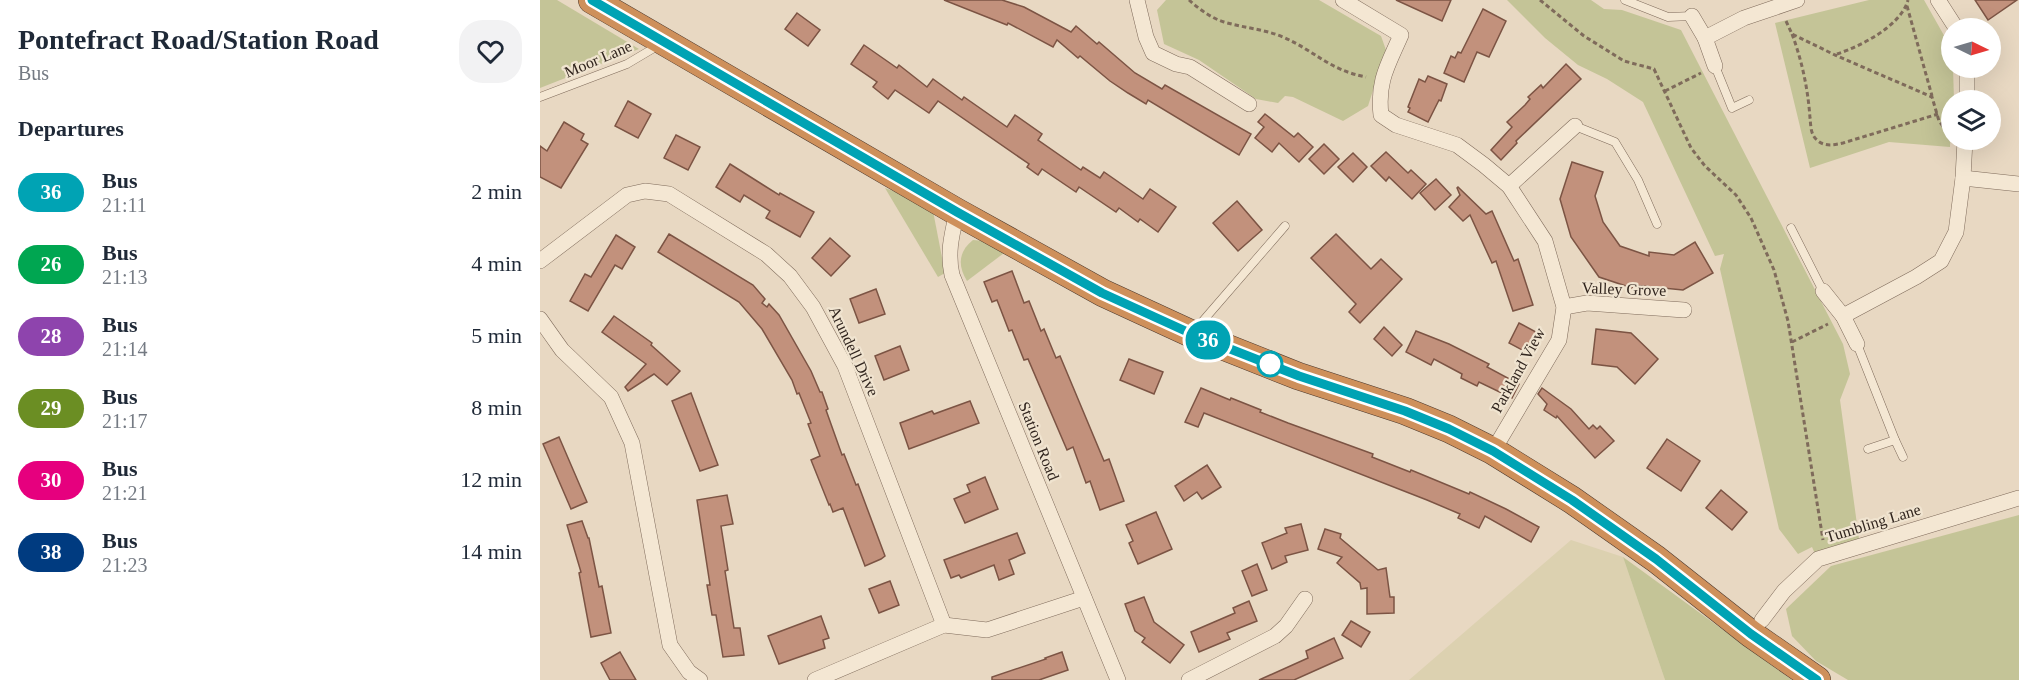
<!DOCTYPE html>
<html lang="en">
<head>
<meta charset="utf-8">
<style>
  :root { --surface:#fff; --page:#f2f2f3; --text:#1f2937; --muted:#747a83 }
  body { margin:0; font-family:Georgia,serif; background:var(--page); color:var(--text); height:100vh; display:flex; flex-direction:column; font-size:22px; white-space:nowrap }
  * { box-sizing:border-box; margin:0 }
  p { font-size:20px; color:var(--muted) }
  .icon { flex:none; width:33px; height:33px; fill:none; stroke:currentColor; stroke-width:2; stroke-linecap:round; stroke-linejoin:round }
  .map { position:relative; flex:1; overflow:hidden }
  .panel { display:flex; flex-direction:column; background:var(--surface); width:540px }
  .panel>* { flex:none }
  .badge { padding:0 12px; border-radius:20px; font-size:21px; line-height:39px }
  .needle { width:39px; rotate:95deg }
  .buttons { position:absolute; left:1401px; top:18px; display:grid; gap:12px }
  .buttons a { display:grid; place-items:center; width:60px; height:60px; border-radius:50%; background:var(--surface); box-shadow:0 6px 24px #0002; font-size:30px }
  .map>.badge { position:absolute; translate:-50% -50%; box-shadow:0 0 0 3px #fff }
  h2 { padding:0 18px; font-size:22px; line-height:54px }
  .round { display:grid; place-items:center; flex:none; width:63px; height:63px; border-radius:24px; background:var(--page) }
  .overview { display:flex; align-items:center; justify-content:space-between; height:102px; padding:0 18px }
  h1 { font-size:28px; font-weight:700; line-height:45px }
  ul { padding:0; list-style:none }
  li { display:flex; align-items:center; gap:18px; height:72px; padding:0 18px }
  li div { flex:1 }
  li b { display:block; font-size:22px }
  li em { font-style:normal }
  li .badge { min-width:66px; font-weight:700; text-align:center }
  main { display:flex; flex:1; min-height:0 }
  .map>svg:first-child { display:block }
</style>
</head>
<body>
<main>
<section class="panel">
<div class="overview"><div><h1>Pontefract Road/Station Road</h1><p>Bus</p></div><a class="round"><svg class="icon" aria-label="heart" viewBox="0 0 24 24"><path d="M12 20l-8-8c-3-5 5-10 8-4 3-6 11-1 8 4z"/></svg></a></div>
<h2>Departures</h2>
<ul>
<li><span class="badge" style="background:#00a3b4;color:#fff">36</span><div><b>Bus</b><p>21:11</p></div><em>2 min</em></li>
<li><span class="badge" style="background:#00a651;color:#fff">26</span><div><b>Bus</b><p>21:13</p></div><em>4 min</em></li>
<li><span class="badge" style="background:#8e44ad;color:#fff">28</span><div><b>Bus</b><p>21:14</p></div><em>5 min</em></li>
<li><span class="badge" style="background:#6b8e23;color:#fff">29</span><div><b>Bus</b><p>21:17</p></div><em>8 min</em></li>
<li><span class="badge" style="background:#e6007e;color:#fff">30</span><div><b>Bus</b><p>21:21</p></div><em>12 min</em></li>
<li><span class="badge" style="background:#003b80;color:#fff">38</span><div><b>Bus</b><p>21:23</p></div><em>14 min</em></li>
</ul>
</section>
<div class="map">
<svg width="1479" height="680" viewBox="0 0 1479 680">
  <rect width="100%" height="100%" fill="#e8d8c2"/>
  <polygon fill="#dcd1b0" points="1031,540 1083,557 1125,680 869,680"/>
  <g fill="#c4c497">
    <polygon points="0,0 17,0 99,49 0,88"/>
    <polygon points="626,0 779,0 841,36 846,50 828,106 803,121 753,97 745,96 738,103 716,99 659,60 624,44 617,10"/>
    <polygon points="967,0 1051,0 1064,9 1082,10 1141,30 1303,344 1310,374 1300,400 1319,539 1276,556 1272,547 1258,554 1239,529 1180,269 1184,254 1175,256 1103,102 1067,79 1038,65 1005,38"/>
    <polygon points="1329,0 1384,0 1406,39 1412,68 1413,68 1414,100 1412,100 1410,147 1349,142 1270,168 1235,23"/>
    <polygon points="345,188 379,200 393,211 405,273 398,277"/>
    <path d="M433 240 444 241 464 253 427 281C417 265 419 251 433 240Z"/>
    <polygon points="1479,515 1479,680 1308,680 1276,661 1252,636 1246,609 1291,566"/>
    <polygon points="1083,557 1252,680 1125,680"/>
  </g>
  <g fill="#c2917c" stroke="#7c5444" stroke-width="1.5">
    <polygon points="404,0 462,0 484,7 531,32 536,26 557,44 559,42 595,73 622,89 625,85 711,134 699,155 608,100 606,104 588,93 570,81 540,56 538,58 517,40 513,47 468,23 467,25"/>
    <polygon points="856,0 911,0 902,21"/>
    <polygon points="1435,0 1477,0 1448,20"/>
    <polygon points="943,9 966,21 949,57 937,52 924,82 904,73 911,56 915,58 918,52 921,53"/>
    <polygon points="257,13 280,30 268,46 245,29"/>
    <polygon points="324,45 357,68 359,65 387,87 393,79 422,100 424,97 467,127 475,115 502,134 498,140 541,170 543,167 560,178 564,172 603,199 610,189 636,207 618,232 600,219 598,222 579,208 576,212 539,187 536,192 502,169 498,175 487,167 489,164 398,101 389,113 355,90 348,99 333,87 337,82 311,64"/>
    <polygon points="1026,64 1041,79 976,141 977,143 961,160 951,150 972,127 967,122 985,105 990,99 988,97 1001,85 1003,88"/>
    <polygon points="888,76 907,84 901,101 899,100 888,122 868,112 870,108 868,107 879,79 885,82"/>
    <polygon points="88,101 111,114 98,138 75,126"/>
    <polygon points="725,114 754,137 758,133 773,147 759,162 739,143 732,152 715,138 724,127 718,122"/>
    <polygon points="24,122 44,134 41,140 48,144 21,188 0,177 0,146 7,151"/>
    <polygon points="136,135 160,147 148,170 124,158"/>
    <polygon points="784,144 799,159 784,174 769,159"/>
    <polygon points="846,152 868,173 871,170 886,184 872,199 849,177 846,181 831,166"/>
    <polygon points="813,153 827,167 813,182 798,167"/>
    <polygon points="1032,162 1063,172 1055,196 1063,222 1080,246 1109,256 1109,252 1134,255 1155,242 1173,273 1143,290 1093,285 1092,288 1059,277 1031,237 1020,199"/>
    <polygon points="190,164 239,195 240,193 274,212 260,237 226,218 230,211 204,195 200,202 176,187"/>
    <polygon points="896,179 911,195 895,210 880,193"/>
    <polygon points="918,187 946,214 952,211 974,261 978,259 993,305 973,311 956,261 952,263 930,215 923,221 909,207 920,195 917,188"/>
    <polygon points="697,201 722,230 698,251 673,223"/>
    <polygon points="129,234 213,285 225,299 222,303 227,307 229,304 239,315 271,371 280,392 282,392 288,409 286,410 302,455 304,454 316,485 318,484 345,556 341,559 325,566 303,508 293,512 290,504 289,505 271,460 280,456 268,424 271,423 259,393 257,394 252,380 222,329 199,302 118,252"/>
    <polygon points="796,234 831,269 841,259 862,279 820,323 809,312 816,304 771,258"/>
    <polygon points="76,235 95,247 82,269 75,265 48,311 30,301 45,274 51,277"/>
    <polygon points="290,238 310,256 291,276 272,258"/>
    <polygon points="472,271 484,303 489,301 501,331 504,329 516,358 520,356 564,461 569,459 584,501 560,510 550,481 546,483 533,447 527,450 488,359 484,360 472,330 469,331 457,300 452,302 444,282"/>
    <polygon points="336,289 345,314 319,323 310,299"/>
    <polygon points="74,316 112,343 111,345 140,371 127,385 114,374 88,391 85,387 106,364 62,332"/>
    <polygon points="979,323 996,332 986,352 969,343"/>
    <polygon points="844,327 862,345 852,356 834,339"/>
    <polygon points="1056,329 1091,333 1118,359 1095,384 1077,367 1052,364"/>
    <polygon points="876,331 909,344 949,364 947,367 979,384 972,398 939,382 937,386 921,378 922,374 894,359 891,365 866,352"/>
    <polygon points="360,346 369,370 344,380 335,356"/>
    <polygon points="589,359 623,372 614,394 580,380"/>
    <polygon points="661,388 690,400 691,398 721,410 720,412 748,423 833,454 832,457 870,472 871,470 929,494 930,492 966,509 999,527 991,542 945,516 939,528 918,518 920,514 887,500 664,413 658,427 645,422"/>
    <polygon points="1002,388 1031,409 1049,429 1053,425 1057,429 1060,426 1074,441 1055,458 1017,416 1016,418 1004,410 1007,404 998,394"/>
    <polygon points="151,393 178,465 160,471 132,401"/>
    <polygon points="430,401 439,423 369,449 360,423 392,411 394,414"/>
    <polygon points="19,437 47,502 31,509 3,444"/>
    <polygon points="1127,439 1160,461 1141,491 1107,468"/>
    <polygon points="667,465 681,487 662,499 657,492 644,501 635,486"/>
    <polygon points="445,477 458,509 425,523 414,499 430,492 427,485"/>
    <polygon points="1181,490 1207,512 1192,530 1166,508"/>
    <polygon points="187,495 193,524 181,526 188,570 185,571 194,628 200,628 204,655 183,657 176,615 172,615 167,585 170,585 157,500"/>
    <polygon points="616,512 632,549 598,564 589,543 593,541 586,525"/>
    <polygon points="42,521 48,538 49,538 59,587 62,586 71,633 51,637 39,573 41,572 27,525"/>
    <polygon points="761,524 768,550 745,556 747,562 732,569 722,543 747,533 745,528"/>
    <polygon points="785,529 801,534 800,538 838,570 846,568 850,597 854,597 854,613 827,614 827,588 821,589 820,583 797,563 802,557 778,549"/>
    <polygon points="477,533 485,553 469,560 474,574 459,580 454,565 421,578 419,575 411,578 404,560"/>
    <polygon points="717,564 727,590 712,596 702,571"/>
    <polygon points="350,581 359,605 339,613 329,589"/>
    <polygon points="604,597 614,622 644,645 630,663 602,642 605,638 595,631 585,604"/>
    <polygon points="709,601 717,621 687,633 690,639 659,652 651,632 695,613 693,608"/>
    <polygon points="281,616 289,638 283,640 285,648 239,664 228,636"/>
    <polygon points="811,621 830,632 821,647 802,635"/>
    <polygon points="794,638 803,658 754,680 719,680 768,658 766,651"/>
    <polygon points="80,652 96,680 70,680 61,663"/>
    <polygon points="522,652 528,670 499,680 452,680 452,677 506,659 505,658"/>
  </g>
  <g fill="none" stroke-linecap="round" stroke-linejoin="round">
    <defs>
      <g id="lane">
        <polyline points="1085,0 1128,17 1152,16"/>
        <polyline points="1175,66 1192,108 1209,100"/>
        <polyline points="0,97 87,64 119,45"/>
        <polyline points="1035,126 1075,142 1098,180 1117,224"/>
        <polyline points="1251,228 1283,291"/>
        <polyline points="655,330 745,226"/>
        <polyline points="1317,344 1355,440 1363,457"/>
        <polyline points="1328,449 1355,440"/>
      </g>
      <g id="street">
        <polyline points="597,0 606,37 613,53 636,64 650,67 709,104"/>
        <path d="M803 0 861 35C848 65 837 81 841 115L856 125 917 145 944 165 969 186 1005 241 1024 307 1019 340 953 451"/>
        <polyline points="1398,0 1416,28"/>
        <polyline points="1152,16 1165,38 1175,66"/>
        <polyline points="1165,38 1204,18 1257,0"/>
        <polyline points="1427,68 1427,100"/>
        <polyline points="1423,178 1479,184"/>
        <polyline points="969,186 1035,126"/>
        <path d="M417 212C412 234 407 252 412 275L578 680"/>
        <polyline points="0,261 87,195 105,191 129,194 226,254 250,276 273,307 305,366 404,625"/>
        <polyline points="1283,291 1303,316 1317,344"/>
        <polyline points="1024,307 1047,303 1144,310"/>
        <polyline points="1303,316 1376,277 1401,261 1416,232 1423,178 1425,140"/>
        <polyline points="0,319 22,350 71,397 92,443 130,645 149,672 160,680"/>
        <polyline points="1222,620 1244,591 1278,559 1479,498"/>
        <polyline points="275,680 404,625 447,630 544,598"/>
        <polyline points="649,680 735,636 746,626 765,599"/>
      </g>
      <polyline id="highway" points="52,0 417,212 563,293 652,334 758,376 865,411 909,429 953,451 1032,500 1116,559 1211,634 1277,680"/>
    </defs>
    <use href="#lane" stroke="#7f6b5b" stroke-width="9"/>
    <use href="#street" stroke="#7f6b5b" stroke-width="16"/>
    <use href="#highway" stroke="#4d3a2f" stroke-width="28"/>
    <g stroke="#7f6b5b" stroke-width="3" stroke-dasharray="4.5 3" stroke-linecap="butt">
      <path d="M649 0C659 9 671 18 684 22 704 28 724 29 743 37 775 51 789 70 826 77"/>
      <polyline points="1000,0 1044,36 1084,61 1114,69 1151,148 1165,166 1196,195 1211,218 1234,270 1248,321 1283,540"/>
      <polyline points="1367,6 1392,96"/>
      <polyline points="1246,21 1252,34 1295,55 1392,97 1399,121 1405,129 1412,129"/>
      <path d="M1252 34C1262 61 1268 89 1270 118 1271 125 1270 134 1277 140 1284 147 1294 145 1303 143L1398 114"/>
      <path d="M1297 54C1321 46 1361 26 1368 0"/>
      <polyline points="1125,91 1161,73"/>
      <polyline points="1252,342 1288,324"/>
    </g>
    <use href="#lane" stroke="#f4e7d3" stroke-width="8"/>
    <use href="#street" stroke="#f4e7d3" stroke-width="15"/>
    <use href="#highway" stroke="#ce905b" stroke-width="27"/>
  </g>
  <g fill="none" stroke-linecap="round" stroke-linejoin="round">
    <defs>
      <polyline id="line" points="52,0 417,212 562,293 652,334 759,376 865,411 909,429 953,451 1032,500 1116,559 1211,634 1277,680"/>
    </defs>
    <use href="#line" stroke="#fff" stroke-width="14"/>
    <use href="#line" stroke="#00a3b4" stroke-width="9"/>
  </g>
  <circle fill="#fff" stroke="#00a3b4" stroke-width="3" cx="730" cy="364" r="12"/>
  <g text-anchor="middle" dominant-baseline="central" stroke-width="4.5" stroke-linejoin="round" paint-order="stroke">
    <g font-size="16" fill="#31251e" stroke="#f0e4d0">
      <text transform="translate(58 59) rotate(-23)">Moor Lane</text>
      <text transform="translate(1084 289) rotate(2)">Valley Grove</text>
      <text transform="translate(314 351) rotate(65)">Arundell Drive</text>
      <text transform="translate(978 370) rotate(-61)">Parkland View</text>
      <text transform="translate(499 441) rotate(68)">Station Road</text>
      <text transform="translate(1333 523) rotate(-17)">Tumbling Lane</text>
    </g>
  </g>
</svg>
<div class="buttons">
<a><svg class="needle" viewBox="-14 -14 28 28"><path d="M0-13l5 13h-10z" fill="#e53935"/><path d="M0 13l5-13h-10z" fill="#747a83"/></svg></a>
<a><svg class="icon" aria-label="layers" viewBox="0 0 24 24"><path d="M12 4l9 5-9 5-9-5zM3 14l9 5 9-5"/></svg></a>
</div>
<b class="badge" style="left:668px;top:340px;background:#00a3b4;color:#fff">36</b>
</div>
</main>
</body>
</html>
